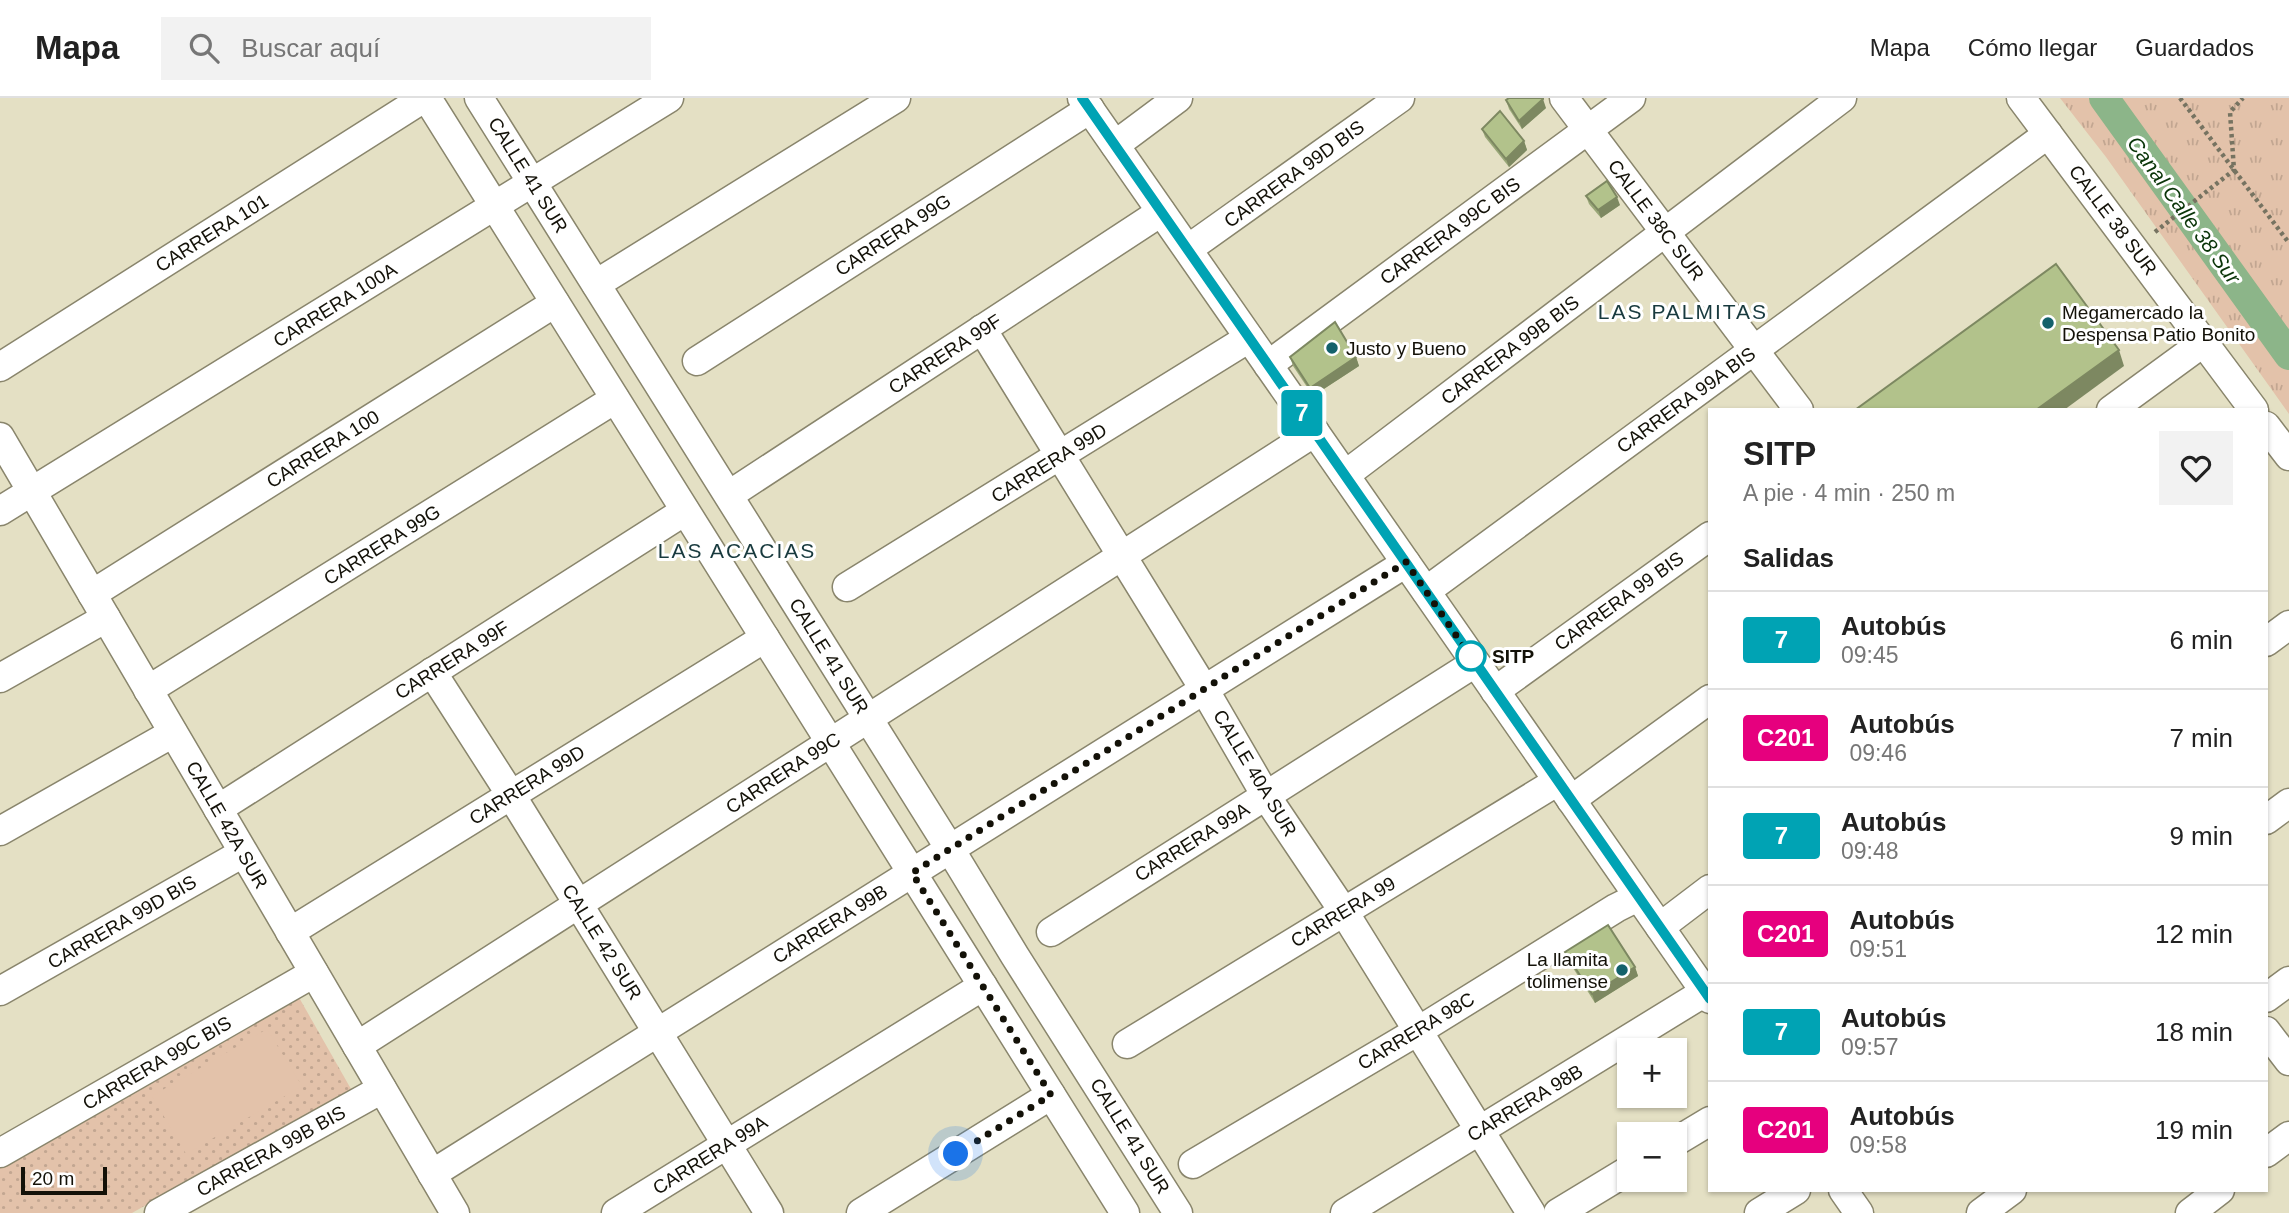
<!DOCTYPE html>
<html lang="es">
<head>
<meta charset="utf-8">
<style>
  :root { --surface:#fff; --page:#f2f2f2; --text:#222; --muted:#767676; --line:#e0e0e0 }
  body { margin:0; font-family:Helvetica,sans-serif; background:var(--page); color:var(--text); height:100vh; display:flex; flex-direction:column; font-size:26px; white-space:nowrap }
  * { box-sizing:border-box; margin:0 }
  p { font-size:23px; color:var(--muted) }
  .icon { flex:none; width:38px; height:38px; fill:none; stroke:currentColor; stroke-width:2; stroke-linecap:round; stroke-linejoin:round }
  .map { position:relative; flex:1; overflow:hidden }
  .details { position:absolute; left:1708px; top:310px; width:560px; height:784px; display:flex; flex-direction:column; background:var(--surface); border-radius:0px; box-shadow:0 2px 5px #0004 }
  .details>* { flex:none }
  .badge { padding:0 14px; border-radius:5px; font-size:24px; line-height:46px }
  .controls { position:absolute; left:1617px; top:940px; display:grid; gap:14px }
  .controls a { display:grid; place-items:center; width:70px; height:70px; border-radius:0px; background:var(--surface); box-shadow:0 2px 5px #0004; font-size:35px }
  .scale { position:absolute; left:21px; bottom:18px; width:86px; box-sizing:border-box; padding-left:7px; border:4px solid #131108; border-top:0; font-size:19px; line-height:24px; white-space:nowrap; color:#131108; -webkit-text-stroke:5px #fff; paint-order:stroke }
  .you { position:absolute; width:35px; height:35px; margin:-18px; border:5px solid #fff; border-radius:50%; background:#1a73e8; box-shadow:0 0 0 10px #1a73e833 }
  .map>.badge { position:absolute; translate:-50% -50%; box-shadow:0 0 0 4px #fff }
  h2 { padding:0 35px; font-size:26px; line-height:63px }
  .round { display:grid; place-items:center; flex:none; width:74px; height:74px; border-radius:0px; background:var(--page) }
  .overview { display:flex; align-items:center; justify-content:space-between; height:119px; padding:0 35px }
  h1 { font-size:33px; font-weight:800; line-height:52px }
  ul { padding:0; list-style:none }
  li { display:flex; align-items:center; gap:21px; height:98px; padding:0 35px; border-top:2px solid var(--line) }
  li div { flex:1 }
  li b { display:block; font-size:26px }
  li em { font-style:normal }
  li .badge { min-width:77px; font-weight:700; text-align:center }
  header { display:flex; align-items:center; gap:42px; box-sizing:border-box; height:98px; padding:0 35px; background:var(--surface); border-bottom:2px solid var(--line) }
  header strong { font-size:33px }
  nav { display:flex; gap:38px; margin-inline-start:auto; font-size:24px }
  .search { width:490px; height:63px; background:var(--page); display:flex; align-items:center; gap:18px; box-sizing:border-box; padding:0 24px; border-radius:0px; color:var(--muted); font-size:26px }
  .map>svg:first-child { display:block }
</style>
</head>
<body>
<header>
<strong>Mapa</strong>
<div class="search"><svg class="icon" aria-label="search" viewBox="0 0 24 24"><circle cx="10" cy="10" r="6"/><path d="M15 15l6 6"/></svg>Buscar aquí</div>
<nav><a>Mapa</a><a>Cómo llegar</a><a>Guardados</a></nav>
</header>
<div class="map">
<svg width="2289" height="1115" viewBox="0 0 2289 1115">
  <defs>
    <pattern id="grass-tufts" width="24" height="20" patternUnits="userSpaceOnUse" patternTransform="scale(1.75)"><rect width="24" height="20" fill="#e3c2aa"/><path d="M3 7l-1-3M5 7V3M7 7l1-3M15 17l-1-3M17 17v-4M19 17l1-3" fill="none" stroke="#c2a691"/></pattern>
    <pattern id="park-dots" width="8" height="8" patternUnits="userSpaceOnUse" patternTransform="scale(1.75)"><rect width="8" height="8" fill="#e3c2aa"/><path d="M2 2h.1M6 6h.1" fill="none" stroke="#c2a691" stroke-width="1.8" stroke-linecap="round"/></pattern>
  </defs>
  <rect width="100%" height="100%" fill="#e4e0c4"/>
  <polygon fill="url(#grass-tufts)" points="2060,0 2289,0 2289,316 2106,59"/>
  <polygon fill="url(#park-dots)" points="297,896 351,991 132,1115 0,1115 0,1065"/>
  <polygon fill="#e3c2aa" points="267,931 302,988 186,1056 152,998"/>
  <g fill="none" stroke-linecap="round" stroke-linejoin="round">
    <polyline stroke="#8cb589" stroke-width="30" points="2104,0 2289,257"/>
    <defs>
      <g id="minor">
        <polyline points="427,0 1125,1115"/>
        <polyline points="479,0 950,751 1015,858 1178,1115"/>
        <polyline points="1082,0 1710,901"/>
        <polyline points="1564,0 1799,312"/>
        <polyline points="2021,0 2254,312"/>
        <polyline points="1115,47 1178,0"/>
        <polyline points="1188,151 1400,0"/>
        <polyline points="596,186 896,0"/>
        <polyline points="982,231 1204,591 1266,698 1344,814 1531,1115"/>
        <polyline points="697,263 1090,11"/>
        <polyline points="1268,267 1631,0"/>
        <polyline points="0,269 424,0"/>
        <polyline points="2111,312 2204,244"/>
        <polyline points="2266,328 2289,358"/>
        <polyline points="0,339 455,1115"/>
        <polyline points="1345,377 1842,0"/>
        <polyline points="729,397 1161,114"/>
        <polyline points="0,413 669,0"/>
        <polyline points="847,489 1249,240"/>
        <polyline points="1426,493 2048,36"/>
        <polyline points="92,496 555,205"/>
        <polyline points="2266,544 2289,527"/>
        <polyline points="432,574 511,697 769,1115"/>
        <polyline points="0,580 106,520"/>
        <polyline points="148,592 615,301"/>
        <polyline points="1495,593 1710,438"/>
        <polyline points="1571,702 1710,601"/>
        <polyline points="218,711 685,413"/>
        <polyline points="2266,722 2289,705"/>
        <polyline points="0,733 173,635"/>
        <polyline points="1660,829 1710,791"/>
        <polyline points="290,834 765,540"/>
        <polyline points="1051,834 1475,565"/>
        <polyline points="0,893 243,755"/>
        <polyline points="2266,900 2289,883"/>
        <polyline points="2266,933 2289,963"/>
        <polyline points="1127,946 1558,683"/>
        <polyline points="357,948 1315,334"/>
        <polyline points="1675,1044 1710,1023"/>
        <polyline points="0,1055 314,875"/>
        <polyline points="2266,1055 2289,1038"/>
        <polyline points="1193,1066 1418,933 1616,810 1638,799"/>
        <polyline points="432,1076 1406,465"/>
        <polyline points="1843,1092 1859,1115"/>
        <polyline points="159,1115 382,991"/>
        <polyline points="616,1115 983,888"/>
        <polyline points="861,1115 1051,997"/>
        <polyline points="1345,1115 1705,894"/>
        <polyline points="1558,1115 1629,1072"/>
        <polyline points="1759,1115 1796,1092"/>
        <polyline points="1981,1115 2012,1092"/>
        <polyline points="2190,1115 2220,1092"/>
      </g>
    </defs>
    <use href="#minor" stroke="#89856c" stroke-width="31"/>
    <g stroke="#767361" stroke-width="4.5" stroke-dasharray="3.5 3.5" stroke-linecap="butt">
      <polyline points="2180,0 2289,145"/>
      <polyline points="2155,134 2234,72 2230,14 2243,0"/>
    </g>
    <use href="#minor" stroke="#fff" stroke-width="28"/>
  </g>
  <g fill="#99a778">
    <polygon points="1506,2 1546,10 1522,31 1509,11"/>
    <polygon points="1482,31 1524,43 1527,52 1509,69 1485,39"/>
    <polygon points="1586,98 1620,107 1601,120 1589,106"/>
    <polygon points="1290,259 1356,259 1359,268 1313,298 1293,268"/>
    <polygon points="1565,854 1635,869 1638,878 1595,905 1568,862"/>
  </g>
  <g fill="#7d8861">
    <polygon points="1543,1 1546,10 1522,31 1519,23"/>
    <polygon points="1524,43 1527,52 1509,69 1506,61"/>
    <polygon points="1617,99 1620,107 1601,120 1598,112"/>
    <polygon points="2119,252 2124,268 2064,312 2036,312"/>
    <polygon points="1356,259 1359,268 1313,298 1310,290"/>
    <polygon points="1635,869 1638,878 1595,905 1592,896"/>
  </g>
  <g fill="#b2c28b" stroke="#7d8861" stroke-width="2">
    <polygon points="1509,0 1543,0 1543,1 1519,23 1506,2"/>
    <polygon points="1500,13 1524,43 1506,61 1482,31"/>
    <polygon points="1607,83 1617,99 1598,112 1586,98"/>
    <polygon points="2056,166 2119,252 2036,312 1855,312"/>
    <polygon points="1335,224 1356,259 1310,290 1290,259"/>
    <polygon points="1608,827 1635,869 1592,896 1565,854"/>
  </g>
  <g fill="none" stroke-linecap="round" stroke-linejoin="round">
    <defs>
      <polyline id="line" points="1082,0 1710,901"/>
    </defs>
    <use href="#line" stroke="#fff" stroke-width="16"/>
    <use href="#line" stroke="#00a3b4" stroke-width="10"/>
    <polyline stroke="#131108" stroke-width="7" stroke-dasharray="0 12.6" points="956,1056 1051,997 912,775 1406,464 1475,565 1471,558"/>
  </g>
  <g fill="#13616b" stroke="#fff" stroke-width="2.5">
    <circle cx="2048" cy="225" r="7"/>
    <circle cx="1332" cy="250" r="7"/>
    <circle cx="1622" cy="872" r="7"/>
  </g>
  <circle fill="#fff" stroke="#00a3b4" stroke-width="3.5" cx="1471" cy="558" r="14"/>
  <g text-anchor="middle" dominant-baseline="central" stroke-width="6" stroke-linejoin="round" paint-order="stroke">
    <g font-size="19" fill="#131108" stroke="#fff">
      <text transform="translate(1294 76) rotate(-36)">CARRERA 99D BIS</text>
      <text transform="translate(528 77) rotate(58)">CALLE 41 SUR</text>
      <text transform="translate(1656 122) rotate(53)">CALLE 38C SUR</text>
      <text transform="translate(2113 122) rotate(53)">CALLE 38 SUR</text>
      <text transform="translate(1450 133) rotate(-36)">CARRERA 99C BIS</text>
      <text transform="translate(212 135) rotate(-32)">CARRERA 101</text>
      <text transform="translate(893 137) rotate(-33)">CARRERA 99G</text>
      <text transform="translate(335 207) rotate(-32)">CARRERA 100A</text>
      <text transform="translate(1510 252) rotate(-37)">CARRERA 99B BIS</text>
      <text transform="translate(945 256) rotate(-33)">CARRERA 99F</text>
      <text transform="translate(1686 302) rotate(-36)">CARRERA 99A BIS</text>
      <text transform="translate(323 351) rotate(-32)">CARRERA 100</text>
      <text transform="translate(1049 365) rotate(-32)">CARRERA 99D</text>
      <text transform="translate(382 447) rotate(-32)">CARRERA 99G</text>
      <text transform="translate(1619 503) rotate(-36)">CARRERA 99 BIS</text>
      <text transform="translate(829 558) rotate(58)">CALLE 41 SUR</text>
      <text transform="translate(452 562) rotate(-32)">CARRERA 99F</text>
      <text transform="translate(783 675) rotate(-33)">CARRERA 99C</text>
      <text transform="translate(1255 675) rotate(59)">CALLE 40A SUR</text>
      <text transform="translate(527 687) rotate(-32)">CARRERA 99D</text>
      <text transform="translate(227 727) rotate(60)">CALLE 42A SUR</text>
      <text transform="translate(1192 744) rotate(-32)">CARRERA 99A</text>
      <text transform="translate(1343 814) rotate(-31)">CARRERA 99</text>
      <text transform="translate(122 824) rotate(-30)">CARRERA 99D BIS</text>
      <text transform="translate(830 826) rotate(-32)">CARRERA 99B</text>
      <text transform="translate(602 844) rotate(58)">CALLE 42 SUR</text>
      <text transform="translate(1416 933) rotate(-31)">CARRERA 98C</text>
      <text transform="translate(157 965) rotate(-30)">CARRERA 99C BIS</text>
      <text transform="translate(1525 1005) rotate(-31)">CARRERA 98B</text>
      <text transform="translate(1130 1038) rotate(58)">CALLE 41 SUR</text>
      <text transform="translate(271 1053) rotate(-29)">CARRERA 99B BIS</text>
      <text transform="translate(710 1057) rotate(-32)">CARRERA 99A</text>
    </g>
    <g font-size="19" fill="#131108" stroke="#fff" text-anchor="start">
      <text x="2062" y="214">Megamercado la<tspan x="2062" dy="22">Despensa Patio Bonito</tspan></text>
      <text x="1346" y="250">Justo y Bueno</text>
      <text x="1608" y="861" text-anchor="end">La llamita<tspan x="1608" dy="22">tolimense</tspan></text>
    </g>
    <g font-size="19" font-weight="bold" fill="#131108" stroke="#fff" text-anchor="start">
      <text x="1492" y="558">SITP</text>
    </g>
    <g font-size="21" font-style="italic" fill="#0a3509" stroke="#fff">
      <text transform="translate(2184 112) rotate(54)">Canal Calle 38 Sur</text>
    </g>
    <g font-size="21" letter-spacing="2" fill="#183a3e" stroke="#fff">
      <text x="1683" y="213">LAS PALMITAS</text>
      <text x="737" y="452">LAS ACACIAS</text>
    </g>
  </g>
</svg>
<div class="controls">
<a>+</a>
<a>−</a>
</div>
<div class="scale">20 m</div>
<div class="you" style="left:956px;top:1056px"></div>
<b class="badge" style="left:1302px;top:315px;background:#00a3b4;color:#fff">7</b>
<section class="details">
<div class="overview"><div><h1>SITP</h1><p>A pie · 4 min · 250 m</p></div><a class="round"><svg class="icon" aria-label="heart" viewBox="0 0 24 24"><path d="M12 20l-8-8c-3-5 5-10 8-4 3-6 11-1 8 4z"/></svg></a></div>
<h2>Salidas</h2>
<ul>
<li><span class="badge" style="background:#00a3b4;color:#fff">7</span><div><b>Autobús</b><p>09:45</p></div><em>6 min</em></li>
<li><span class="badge" style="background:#e6007e;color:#fff">C201</span><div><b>Autobús</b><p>09:46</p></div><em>7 min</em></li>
<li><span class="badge" style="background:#00a3b4;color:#fff">7</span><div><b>Autobús</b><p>09:48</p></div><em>9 min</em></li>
<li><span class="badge" style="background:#e6007e;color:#fff">C201</span><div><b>Autobús</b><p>09:51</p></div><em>12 min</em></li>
<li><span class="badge" style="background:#00a3b4;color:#fff">7</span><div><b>Autobús</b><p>09:57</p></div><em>18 min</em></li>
<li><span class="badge" style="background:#e6007e;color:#fff">C201</span><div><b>Autobús</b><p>09:58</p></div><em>19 min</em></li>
</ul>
</section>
</div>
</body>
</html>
